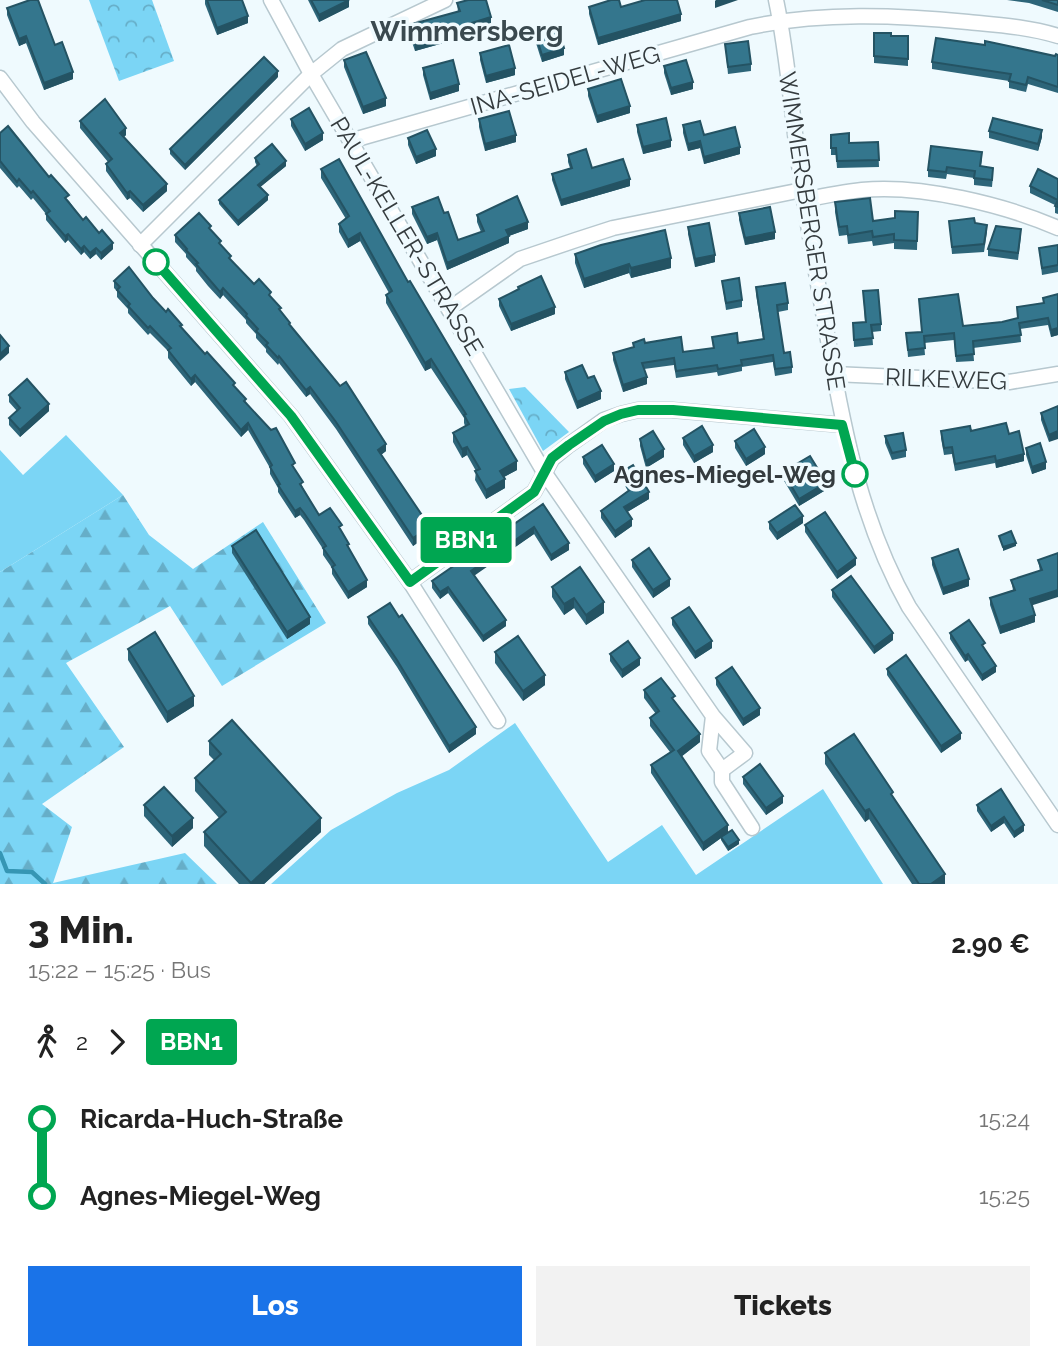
<!DOCTYPE html>
<html lang="de">
<head>
<meta charset="utf-8">
<style>
  :root { --surface:#fff; --page:#f2f2f2; --text:#222; --muted:#767676; --accent:#1a73e8 }
  body { margin:0; font-family:Raleway,sans-serif; background:var(--page); color:var(--text); height:100vh; display:flex; flex-direction:column; font-size:26px; white-space:nowrap }
  * { box-sizing:border-box; margin:0 }
  p { font-size:23px; color:var(--muted) }
  .icon { flex:none; width:38px; height:38px; fill:none; stroke:currentColor; stroke-width:2; stroke-linecap:round; stroke-linejoin:round }
  .map { position:relative; height:884px; overflow:hidden }
  .details { display:flex; flex-direction:column; background:var(--surface); flex:1 }
  .details>* { flex:none }
  .badge { padding:0 14px; border-radius:5px; font-size:24px; line-height:46px }
  .map>.badge { position:absolute; translate:-50% -50%; box-shadow:0 0 0 4px #fff }
  .legs { display:flex; align-items:center; gap:10px; height:77px; padding:0 28px; font-size:23px }
  .legs p { margin-inline-start:auto }
  .overview { display:flex; align-items:center; justify-content:space-between; height:119px; padding:0 28px }
  h1 { font-size:38px; font-weight:800; line-height:52px }
  .button { display:flex; gap:14px; margin-top:auto; padding:14px 28px }
  .button a { flex:1; height:80px; border-radius:0px; background:var(--accent); color:#fff; font-size:28px; font-weight:800; line-height:80px; text-align:center }
  .button a+a { background:var(--page); color:var(--text) }
  ul { padding:0 28px; list-style:none }
  li { display:flex; align-items:center; gap:24px; height:77px; font-size:26px }
  li i { display:grid; place-items:center; width:10px; height:100%; margin:0 9px; background:currentColor }
  li i::after { content:''; width:18px; height:18px; margin:-9px; border:5px solid; border-radius:50%; background:var(--surface) }
  li p { margin-inline-start:auto }
  li:first-child i { background:linear-gradient(#0000 50%,currentColor 0) }
  li:last-child i { background:linear-gradient(currentColor 50%,#0000 0) }
  .map>svg:first-child { display:block }
</style>
</head>
<body>
<div class="map">
<svg width="1058" height="884" viewBox="0 0 1058 884">
  <defs>
    <pattern id="forest-firs" width="22" height="20" patternUnits="userSpaceOnUse" patternTransform="scale(1.75)"><rect width="22" height="20" fill="#7bd5f5"/><path d="M5 1l3.5 6h-7zM16 11l3.5 6h-7z" fill="#66aec8"/></pattern>
    <pattern id="park-crowns" width="20" height="18" patternUnits="userSpaceOnUse" patternTransform="scale(1.75)"><rect width="20" height="18" fill="#7bd5f5"/><path d="M2 6a3 3 0 1 1 6 0M12 15a3 3 0 1 1 6 0" fill="none" stroke="#66aec8"/></pattern>
  </defs>
  <rect width="100%" height="100%" fill="#effafe"/>
  <g fill="#7bd5f5">
    <polygon points="66,435 123,495 0,572 0,450 23,475"/>
    <polygon points="515,723 608,862 662,825 696,875 823,789 883,884 271,884 331,830 397,793 449,770"/>
  </g>
  <polygon fill="url(#forest-firs)" points="123,495 149,535 193,569 263,522 326,623 222,686 170,606 66,663 124,747 42,804 72,827 53,883 185,853 217,884 0,884 0,572"/>
  <g fill="url(#park-crowns)">
    <polygon points="89,0 152,0 174,61 119,81"/>
    <polygon points="525,387 569,432 543,451 509,389"/>
  </g>
  <g fill="none" stroke-linecap="round" stroke-linejoin="round">
    <polyline stroke="#3596b4" stroke-width="4.5" points="0,853 7,871 32,872 45,884"/>
    <defs>
      <g id="street">
        <polyline points="271,0 311,74 544,472 713,716 709,751 722,770 745,753 713,716"/>
        <path d="M776 0C786 47 790 94 796 142 804 208 816 274 828 340 844 433 862 524 909 607L1058 825"/>
        <polyline points="0,78 33,122 291,416 410,582 498,721"/>
        <path d="M350 141 750 27C821 12 897 15 968 22 999 25 1029 27 1058 36"/>
        <path d="M804 200C823 196 843 192 862 190 920 184 1005 205 1058 228"/>
        <polyline points="140,245 311,74 342,49 445,0"/>
        <polyline points="449,309 520,259 576,240 613,228 802,190"/>
        <polyline points="834,374 1009,382 1058,374"/>
        <polyline points="410,582 534,492 552,459 569,445 604,420 621,414 638,410 672,410 843,425"/>
        <polyline points="722,770 722,782 752,828"/>
      </g>
    </defs>
    <use href="#street" stroke="#b7c8cf" stroke-width="17"/>
    <use href="#street" stroke="#fff" stroke-width="14"/>
  </g>
  <g fill="#2d6579">
    <polygon points="205,0 242,0 248,23 217,35 205,4"/>
    <polygon points="308,0 349,0 349,7 319,22"/>
    <polygon points="1007,0 1058,0 1058,12 1029,3"/>
    <polygon points="457,3 491,24 447,37 447,42 415,51 409,33 409,25 458,12"/>
    <polygon points="589,7 621,7 681,21 598,45 589,14"/>
    <polygon points="7,8 55,45 73,79 44,90 26,43 19,46 7,15"/>
    <polygon points="535,33 564,55 542,62 535,40"/>
    <polygon points="874,33 891,36 908,36 908,66 874,63"/>
    <polygon points="725,44 751,64 751,71 728,74"/>
    <polygon points="480,53 515,75 486,83 480,60"/>
    <polygon points="1058,55 1058,93 1028,84 1026,92 1009,88 1009,81 932,69 932,62 1055,56"/>
    <polygon points="344,60 386,106 363,114 344,67"/>
    <polygon points="664,66 693,89 671,95 664,73"/>
    <polygon points="423,68 459,91 430,100 423,75"/>
    <polygon points="278,77 185,170 170,154 170,149"/>
    <polygon points="588,89 630,113 597,123 588,96"/>
    <polygon points="291,119 323,140 305,151 291,126"/>
    <polygon points="479,119 516,142 485,151 479,127"/>
    <polygon points="80,121 126,135 124,137 167,191 143,212 130,198 127,200 106,171 106,164 108,162 80,128"/>
    <polygon points="637,125 671,147 643,154 637,132"/>
    <polygon points="683,125 704,135 740,154 704,164 700,148 688,151 683,133"/>
    <polygon points="989,131 1042,137 1038,151 989,138"/>
    <polygon points="0,133 69,201 83,220 113,249 101,260 96,254 90,259 84,252 81,255 68,240 65,243 46,220 46,214 33,198 31,200 19,186 17,188 0,168"/>
    <polygon points="831,135 849,143 878,142 879,167 837,168 836,155 831,155"/>
    <polygon points="408,138 436,156 416,164 408,145"/>
    <polygon points="568,155 592,168 630,186 561,206 552,180 552,174 570,168 568,162"/>
    <polygon points="255,158 286,166 260,187 268,200 238,226 219,204 219,200 257,166 255,162"/>
    <polygon points="982,159 981,166 993,175 992,187 974,185 974,178 947,174 946,179 928,177 928,170"/>
    <polygon points="321,169 408,282 517,470 504,477 505,488 486,499 475,480 476,471 467,455 462,458 453,442 453,433 465,426 464,423 464,418 431,368 425,371 386,303 386,295 389,293 360,241 348,248 339,232 339,224 346,219 321,178"/>
    <polygon points="1058,179 1058,214 1055,213 1055,205 1030,193 1030,186"/>
    <polygon points="835,202 873,221 895,218 918,212 917,250 894,249 894,243 873,246 872,241 848,244 847,235 839,236 835,212"/>
    <polygon points="412,207 444,213 458,240 481,232 477,222 477,215 528,229 509,236 509,243 447,270 437,240 427,244 412,214"/>
    <polygon points="739,213 775,239 745,245 739,220"/>
    <polygon points="949,221 975,223 987,232 984,252 952,254"/>
    <polygon points="688,227 715,262 695,267 688,234"/>
    <polygon points="211,231 231,260 254,284 271,297 290,327 386,451 381,455 430,534 413,546 336,429 310,394 306,397 279,363 278,365 266,352 266,349 256,338 256,334 246,323 246,320 223,295 220,299 208,286 196,271 196,268 186,257 186,254 175,242 175,235"/>
    <polygon points="1021,236 1018,260 988,256 988,249"/>
    <polygon points="1058,245 1058,272 1042,275 1039,248"/>
    <polygon points="575,254 671,268 631,278 629,273 584,288 575,263"/>
    <polygon points="114,281 153,298 235,387 295,469 303,488 319,515 342,532 367,587 348,599 332,574 332,568 323,555 323,549 304,520 300,515 295,518 278,492 278,488 270,474 270,468 248,430 241,437 195,382 191,386 168,358 168,351 150,333 148,335 128,313 128,309 117,297 117,291 114,288"/>
    <polygon points="722,281 742,300 742,307 726,310"/>
    <polygon points="518,287 555,314 511,331 499,306 499,299 518,290"/>
    <polygon points="756,287 788,303 788,310 778,312 784,353 792,367 792,373 775,376 773,362 742,367 742,371 718,376 717,372 676,378 674,365 644,369 647,384 623,392 613,360 613,353 633,347 633,343 645,343 683,352 713,348 712,337 738,343 763,339 756,294"/>
    <polygon points="863,291 881,324 881,331 872,332 873,345 854,347 853,323 865,322"/>
    <polygon points="1058,294 1058,335 1051,337 1048,325 1020,329 1021,342 973,348 974,361 956,362 954,340 924,343 925,355 908,357 906,333 922,332 919,299 963,326 1002,322 1017,318 1017,307 1043,303 1043,298"/>
    <polygon points="565,372 588,378 601,399 577,409 565,379"/>
    <polygon points="9,395 49,411 20,437 9,425 9,418 17,411 9,402"/>
    <polygon points="1058,406 1049,442 1041,420 1041,413"/>
    <polygon points="941,431 971,431 1009,434 1024,461 996,468 995,463 955,471 952,454 944,455 941,438"/>
    <polygon points="885,436 906,450 906,457 892,460 885,443"/>
    <polygon points="683,438 713,452 694,463 683,445"/>
    <polygon points="640,439 664,457 646,468 640,446"/>
    <polygon points="735,441 765,454 746,466 735,448"/>
    <polygon points="1026,448 1046,469 1032,474 1026,455"/>
    <polygon points="583,457 614,471 595,483 583,464"/>
    <polygon points="621,472 649,499 627,512 632,526 615,538 601,518 601,511 628,491 621,479"/>
    <polygon points="783,472 824,491 799,506 783,479"/>
    <polygon points="543,504 569,550 551,561 534,534 474,575 506,626 483,642 448,593 440,599 432,588 432,581"/>
    <polygon points="769,522 803,523 777,540 769,529"/>
    <polygon points="805,525 856,565 837,579 805,532"/>
    <polygon points="232,546 310,624 287,639 232,553"/>
    <polygon points="1058,553 1032,605 1035,622 1000,634 990,605 990,598 1013,590 1011,580 1040,571 1038,560"/>
    <polygon points="932,558 969,586 943,595 932,565"/>
    <polygon points="632,560 670,586 653,598 632,567"/>
    <polygon points="552,587 604,613 586,625 574,608 564,615 552,597"/>
    <polygon points="832,590 893,640 874,654 832,597"/>
    <polygon points="368,617 476,734 449,753 397,667 368,624"/>
    <polygon points="672,618 712,648 695,659 672,625"/>
    <polygon points="950,633 985,649 996,672 982,681 968,660 965,662 950,639"/>
    <polygon points="128,649 194,706 167,723 128,660"/>
    <polygon points="495,652 545,685 523,701 495,663"/>
    <polygon points="610,654 640,665 622,678 610,661"/>
    <polygon points="887,669 961,739 941,753 887,675"/>
    <polygon points="716,678 760,715 743,726 716,685"/>
    <polygon points="644,690 675,702 700,742 681,757 728,832 739,844 728,851 721,840 721,838 703,851 651,773 651,765 670,752 650,726 650,718 656,714 644,698"/>
    <polygon points="209,741 321,832 264,884 239,884 204,846 204,832 219,818 195,791 195,778 214,760 209,755"/>
    <polygon points="825,753 893,797 945,884 912,884 869,819 865,822 825,764"/>
    <polygon points="743,777 783,803 766,815 743,784"/>
    <polygon points="144,805 193,828 172,847 144,816"/>
    <polygon points="977,805 1024,825 1024,831 1014,838 1004,823 991,832 977,811"/>
  </g>
  <g fill="#245363">
    <polygon points="349,0 349,7 319,22 319,15"/>
    <polygon points="716,0 738,0 715,8 715,1"/>
    <polygon points="681,14 681,21 598,45 598,38"/>
    <polygon points="248,16 248,23 217,35 217,28"/>
    <polygon points="491,17 491,24 447,37 447,42 415,51 415,44 446,31"/>
    <polygon points="26,36 26,43 19,46 19,39"/>
    <polygon points="564,48 564,55 542,62 542,55"/>
    <polygon points="515,68 515,75 486,83 486,76"/>
    <polygon points="278,71 278,77 185,170 185,165"/>
    <polygon points="73,72 73,79 44,90 44,83"/>
    <polygon points="693,82 693,89 671,95 671,88"/>
    <polygon points="459,84 459,91 430,100 430,93"/>
    <polygon points="386,98 386,106 363,114 363,107"/>
    <polygon points="630,106 630,113 597,123 597,116"/>
    <polygon points="126,128 126,135 120,140 120,133"/>
    <polygon points="1042,130 1042,137 1038,151 1038,144"/>
    <polygon points="323,133 323,140 305,151 305,144"/>
    <polygon points="516,135 516,142 485,151 485,144"/>
    <polygon points="671,140 671,147 643,154 643,147"/>
    <polygon points="700,141 700,148 688,151 688,144"/>
    <polygon points="740,147 740,154 704,164 704,157"/>
    <polygon points="436,149 436,156 416,164 416,157"/>
    <polygon points="286,161 286,166 258,189 258,185"/>
    <polygon points="630,179 630,186 561,206 561,200"/>
    <polygon points="167,184 167,191 143,212 143,205"/>
    <polygon points="130,191 130,198 127,200 127,193"/>
    <polygon points="268,195 268,200 238,226 238,221"/>
    <polygon points="528,222 528,229 506,237 506,230"/>
    <polygon points="775,232 775,239 745,245 745,238"/>
    <polygon points="360,233 360,241 348,248 348,240"/>
    <polygon points="437,233 437,240 427,244 427,237"/>
    <polygon points="68,234 68,240 65,243 65,236"/>
    <polygon points="509,236 509,243 447,270 447,263"/>
    <polygon points="113,243 113,249 101,260 101,253"/>
    <polygon points="84,246 84,252 81,255 81,249"/>
    <polygon points="96,248 96,254 90,259 90,253"/>
    <polygon points="715,255 715,262 695,267 695,259"/>
    <polygon points="671,258 671,268 631,278 631,268"/>
    <polygon points="629,264 629,273 584,288 584,279"/>
    <polygon points="223,288 223,295 220,299 220,292"/>
    <polygon points="555,307 555,314 511,331 511,324"/>
    <polygon points="1058,328 1058,335 1051,337 1051,330"/>
    <polygon points="9,346 9,353 0,361 0,354"/>
    <polygon points="431,359 431,368 425,371 425,363"/>
    <polygon points="195,375 195,382 191,386 191,379"/>
    <polygon points="647,377 647,384 623,392 623,385"/>
    <polygon points="310,387 310,394 306,397 306,390"/>
    <polygon points="601,391 601,399 577,409 577,402"/>
    <polygon points="49,404 49,411 20,437 20,430"/>
    <polygon points="248,423 248,430 241,437 241,430"/>
    <polygon points="1058,431 1058,439 1049,442 1049,435"/>
    <polygon points="386,444 386,451 378,457 378,450"/>
    <polygon points="713,445 713,452 694,463 694,456"/>
    <polygon points="467,447 467,455 462,458 462,449"/>
    <polygon points="765,447 765,454 746,466 746,459"/>
    <polygon points="664,449 664,457 646,468 646,461"/>
    <polygon points="1024,454 1024,461 996,468 996,461"/>
    <polygon points="517,461 517,470 500,479 500,471"/>
    <polygon points="1046,462 1046,469 1032,474 1032,467"/>
    <polygon points="614,464 614,471 595,483 595,476"/>
    <polygon points="505,479 505,488 486,499 486,490"/>
    <polygon points="824,484 824,491 799,506 799,499"/>
    <polygon points="649,492 649,499 624,514 624,507"/>
    <polygon points="300,508 300,515 295,518 295,511"/>
    <polygon points="803,516 803,523 777,540 777,533"/>
    <polygon points="632,519 632,526 615,538 615,531"/>
    <polygon points="430,527 430,534 413,546 413,538"/>
    <polygon points="534,527 534,534 471,578 471,571"/>
    <polygon points="569,543 569,550 551,561 551,555"/>
    <polygon points="1016,543 1016,546 1003,551 1003,547"/>
    <polygon points="856,558 856,565 837,579 837,572"/>
    <polygon points="670,579 670,586 653,598 653,590"/>
    <polygon points="969,579 969,586 943,595 943,588"/>
    <polygon points="367,580 367,587 348,599 348,592"/>
    <polygon points="448,587 448,593 440,599 440,592"/>
    <polygon points="1058,590 1058,597 1030,606 1030,599"/>
    <polygon points="574,598 574,608 564,615 564,604"/>
    <polygon points="604,602 604,613 586,625 586,615"/>
    <polygon points="1035,615 1035,622 1000,634 1000,627"/>
    <polygon points="310,617 310,624 287,639 287,632"/>
    <polygon points="506,620 506,626 483,642 483,636"/>
    <polygon points="893,633 893,640 874,654 874,647"/>
    <polygon points="712,641 712,648 695,659 695,652"/>
    <polygon points="968,654 968,660 965,662 965,656"/>
    <polygon points="640,658 640,665 622,678 622,670"/>
    <polygon points="996,666 996,672 982,681 982,675"/>
    <polygon points="545,675 545,685 523,701 523,691"/>
    <polygon points="194,696 194,706 167,723 167,712"/>
    <polygon points="760,708 760,715 743,726 743,719"/>
    <polygon points="476,727 476,734 449,753 449,746"/>
    <polygon points="961,733 961,739 941,753 941,746"/>
    <polygon points="700,734 700,742 678,759 678,751"/>
    <polygon points="783,796 783,803 766,815 766,808"/>
    <polygon points="869,809 869,819 865,822 865,811"/>
    <polygon points="1004,817 1004,823 991,832 991,826"/>
    <polygon points="193,818 193,828 172,847 172,836"/>
    <polygon points="321,818 321,832 264,884 251,884 251,883"/>
    <polygon points="728,825 728,833 703,851 703,843"/>
    <polygon points="1024,825 1024,831 1014,838 1014,832"/>
    <polygon points="739,840 739,844 728,851 728,847"/>
    <polygon points="945,874 945,884 931,884"/>
  </g>
  <g fill="#34768d" stroke="#245363" stroke-width="2">
    <polygon points="30,0 38,0 55,45 62,42 73,72 44,83 26,36 19,39 7,8"/>
    <polygon points="207,0 242,0 248,16 217,28"/>
    <polygon points="311,0 349,0 319,15"/>
    <polygon points="468,0 486,0 491,17 446,31 447,35 415,44 409,25 460,11 457,3"/>
    <polygon points="611,0 619,0 621,7 645,0 677,0 681,14 598,38 589,7"/>
    <polygon points="1042,0 1058,0 1058,5"/>
    <polygon points="558,27 564,48 542,55 535,33"/>
    <polygon points="874,33 891,33 891,36 908,36 908,59 874,56"/>
    <polygon points="936,38 985,45 985,41 1055,56 1056,54 1058,55 1058,87 1028,77 1026,85 1009,81 1011,74 932,62"/>
    <polygon points="748,41 751,64 728,67 725,44"/>
    <polygon points="509,45 515,68 486,76 480,53"/>
    <polygon points="366,52 386,98 363,107 344,60"/>
    <polygon points="264,57 278,71 185,165 170,149"/>
    <polygon points="453,60 459,84 430,93 423,68"/>
    <polygon points="686,60 693,82 671,88 664,66"/>
    <polygon points="621,79 630,106 597,116 588,89"/>
    <polygon points="105,99 126,128 120,133 167,184 143,205 130,191 127,193 106,164 112,159 80,121"/>
    <polygon points="309,108 323,133 305,144 291,119"/>
    <polygon points="509,111 516,135 485,144 479,119"/>
    <polygon points="666,118 671,140 643,147 637,125"/>
    <polygon points="993,118 1042,130 1038,144 989,131"/>
    <polygon points="700,121 704,135 735,127 740,147 704,157 700,141 688,144 683,125"/>
    <polygon points="8,126 49,177 51,175 69,195 65,198 83,220 86,217 99,233 102,230 113,243 101,253 96,248 90,253 84,246 81,249 68,234 65,236 46,214 50,211 33,191 31,193 19,179 17,182 0,161 0,133"/>
    <polygon points="427,130 436,149 416,157 408,138"/>
    <polygon points="849,133 849,143 878,142 879,160 837,161 836,148 831,148 831,135"/>
    <polygon points="272,144 286,161 258,185 268,195 238,221 219,200 259,164 255,158"/>
    <polygon points="931,146 982,152 980,166 993,168 992,180 974,178 975,171 947,167 946,172 928,170"/>
    <polygon points="586,149 592,168 623,159 630,179 561,200 552,174 572,168 568,155"/>
    <polygon points="339,159 408,282 410,281 517,461 500,471 505,479 486,490 475,471 480,469 467,447 462,449 453,433 469,424 464,415 466,414 431,359 425,363 386,295 392,291 360,233 348,240 339,224 349,216 321,169"/>
    <polygon points="1038,169 1058,179 1058,207 1055,206 1058,200 1030,186"/>
    <polygon points="517,196 528,222 506,230 509,236 447,263 437,233 427,237 412,207 438,197 444,213 448,212 458,240 484,231 477,215"/>
    <polygon points="870,198 873,221 895,218 895,211 918,212 917,241 894,240 894,234 873,237 872,231 848,235 847,226 839,227 835,202"/>
    <polygon points="770,207 775,232 745,238 739,213"/>
    <polygon points="199,213 211,226 209,228 221,241 219,243 231,256 229,258 254,284 259,279 271,292 269,295 281,308 279,309 290,323 289,324 340,386 346,382 386,444 378,450 430,527 413,538 336,422 310,387 306,390 279,356 278,358 266,345 268,343 256,331 258,329 246,316 247,314 223,288 220,292 196,264 198,263 186,250 187,249 175,235"/>
    <polygon points="974,218 975,223 987,225 984,244 952,247 949,221"/>
    <polygon points="709,223 715,255 695,259 688,227"/>
    <polygon points="996,226 1021,229 1018,253 988,249"/>
    <polygon points="665,230 671,258 631,268 629,264 584,279 575,254 601,245"/>
    <polygon points="1058,245 1058,265 1042,268 1039,248"/>
    <polygon points="129,267 153,298 166,312 168,309 182,325 180,326 205,354 207,352 235,383 233,385 246,399 244,401 271,430 276,428 295,463 292,465 303,482 300,484 319,515 330,508 342,525 339,527 349,544 347,545 367,580 348,592 332,567 335,565 323,548 326,546 304,513 300,508 295,511 278,485 280,484 270,467 272,465 248,423 241,430 195,375 191,379 168,350 171,348 150,326 148,328 128,306 130,304 117,290 120,287 114,281"/>
    <polygon points="541,276 555,307 511,324 499,299 519,289 518,287"/>
    <polygon points="739,278 742,300 726,303 722,281"/>
    <polygon points="785,283 788,303 777,305 778,314 784,353 790,352 792,367 775,369 773,355 741,360 742,365 718,369 717,365 676,371 674,358 642,363 647,377 623,385 613,353 634,347 633,343 644,339 645,343 681,337 683,352 714,348 712,337 737,333 738,343 764,339 756,287"/>
    <polygon points="878,290 881,324 871,325 873,338 854,340 853,323 866,322 863,291"/>
    <polygon points="958,294 963,326 1002,322 1018,318 1017,307 1044,303 1043,298 1058,294 1058,328 1051,330 1048,318 1019,323 1021,335 973,341 974,354 956,356 954,333 924,336 925,348 908,350 906,333 922,332 919,299"/>
    <polygon points="0,335 9,346 0,354"/>
    <polygon points="582,365 588,378 594,376 601,391 577,402 565,372"/>
    <polygon points="27,379 49,404 20,430 9,418 20,408 9,395"/>
    <polygon points="1058,406 1058,431 1049,435 1041,413"/>
    <polygon points="1006,423 1009,434 1019,431 1024,454 996,461 995,456 955,464 952,447 944,448 941,431 970,426 971,431"/>
    <polygon points="702,426 713,445 694,456 683,438"/>
    <polygon points="754,429 765,447 746,459 735,441"/>
    <polygon points="653,431 664,449 646,461 640,439"/>
    <polygon points="903,433 906,450 892,453 885,436"/>
    <polygon points="1040,443 1046,462 1032,467 1026,448"/>
    <polygon points="602,445 614,464 595,476 583,457"/>
    <polygon points="810,456 824,479 824,484 799,499 783,472"/>
    <polygon points="633,465 649,492 624,507 632,519 615,531 601,511 631,489 621,472"/>
    <polygon points="543,504 569,543 551,555 534,527 471,571 506,620 483,636 448,587 440,592 432,581"/>
    <polygon points="795,505 803,516 777,533 769,522"/>
    <polygon points="825,512 856,558 837,572 805,525"/>
    <polygon points="256,530 310,617 287,632 232,546"/>
    <polygon points="1011,531 1016,543 1003,547 999,536"/>
    <polygon points="649,548 670,579 653,590 632,560"/>
    <polygon points="958,549 969,579 943,588 932,558"/>
    <polygon points="1058,553 1058,590 1030,599 1035,615 1000,627 990,598 1015,590 1011,580 1042,570 1038,560"/>
    <polygon points="580,567 604,602 586,615 574,598 564,604 552,587"/>
    <polygon points="851,576 893,633 874,647 832,590"/>
    <polygon points="390,603 399,617 402,615 476,727 449,746 397,660 368,617"/>
    <polygon points="689,607 712,641 695,652 672,618"/>
    <polygon points="969,620 985,643 982,645 996,666 982,675 968,654 965,656 950,633"/>
    <polygon points="155,632 194,696 167,712 128,649"/>
    <polygon points="518,636 545,675 523,691 495,652"/>
    <polygon points="628,641 640,658 622,670 610,654"/>
    <polygon points="906,655 961,733 941,746 887,669"/>
    <polygon points="732,667 760,708 743,719 716,678"/>
    <polygon points="661,678 675,696 672,698 700,734 678,751 728,825 703,843 651,765 674,750 650,718 659,711 644,690"/>
    <polygon points="232,720 321,818 251,883 204,832 226,812 195,778 221,754 209,741"/>
    <polygon points="854,734 893,792 891,794 945,874 931,884 919,884 869,809 865,811 825,753"/>
    <polygon points="760,764 783,796 766,808 743,777"/>
    <polygon points="164,787 193,818 172,836 144,805"/>
    <polygon points="1001,789 1024,825 1014,832 1004,817 991,826 977,805"/>
    <polygon points="732,830 739,840 728,847 721,837"/>
  </g>
  <g fill="none" stroke-linecap="round" stroke-linejoin="round">
    <defs>
      <polyline id="line-1" points="156,262 291,416 410,582 534,492 552,458 569,445 604,421 621,414 638,410 673,410 842,425 855,474"/>
    </defs>
    <use href="#line-1" stroke="#fff" stroke-width="16"/>
    <use href="#line-1" stroke="#00a651" stroke-width="10"/>
  </g>
  <g fill="#fff" stroke="#00a651" stroke-width="3.5">
    <circle cx="156" cy="262" r="12"/>
    <circle cx="855" cy="474" r="12"/>
  </g>
  <g text-anchor="middle" dominant-baseline="central" stroke-width="7" stroke-linejoin="round" paint-order="stroke">
    <g font-size="24" fill="#343b3e" stroke="#effafe">
      <text transform="translate(565 80) rotate(-16)">INA-SEIDEL-WEG</text>
      <text transform="translate(812 231) rotate(81)">WIMMERSBERGER STRASSE</text>
      <text transform="translate(407 236) rotate(59)">PAUL-KELLER-STRASSE</text>
      <text transform="translate(946 379) rotate(2)">RILKEWEG</text>
    </g>
    <g font-size="24" font-weight="bold" fill="#343b3e" stroke="#effafe" text-anchor="end">
      <text x="836" y="474">Agnes-Miegel-Weg</text>
    </g>
    <g font-size="28" font-weight="bold" fill="#3a494f" stroke="#effafe">
      <text x="467" y="31">Wimmersberg</text>
    </g>
  </g>
</svg>
<b class="badge" style="left:466px;top:540px;background:#00a651;color:#fff">BBN1</b>
</div>
<section class="details">
<div class="overview"><div><h1>3 Min.</h1><p>15:22 – 15:25 · Bus</p></div><b>2.90 €</b></div>
<div class="legs"><svg class="icon" aria-label="walk" viewBox="0 0 24 24"><circle cx="13" cy="4" r="2"/><path d="M13 8l-2 6 4 7M11 14l-3 7M7 12l3-4h3l4 4"/></svg>2<svg class="icon" aria-label="forward" viewBox="0 0 24 24"><path d="M9 5l7 7-7 7"/></svg><b class="badge" style="background:#00a651;color:#fff">BBN1</b></div>
<ul>
<li><i style="color:#00a651"></i><b>Ricarda-Huch-Straße</b><p>15:24</p></li>
<li><i style="color:#00a651"></i><b>Agnes-Miegel-Weg</b><p>15:25</p></li>
</ul>
<div class="button"><a>Los</a><a>Tickets</a></div>
</section>
</body>
</html>
